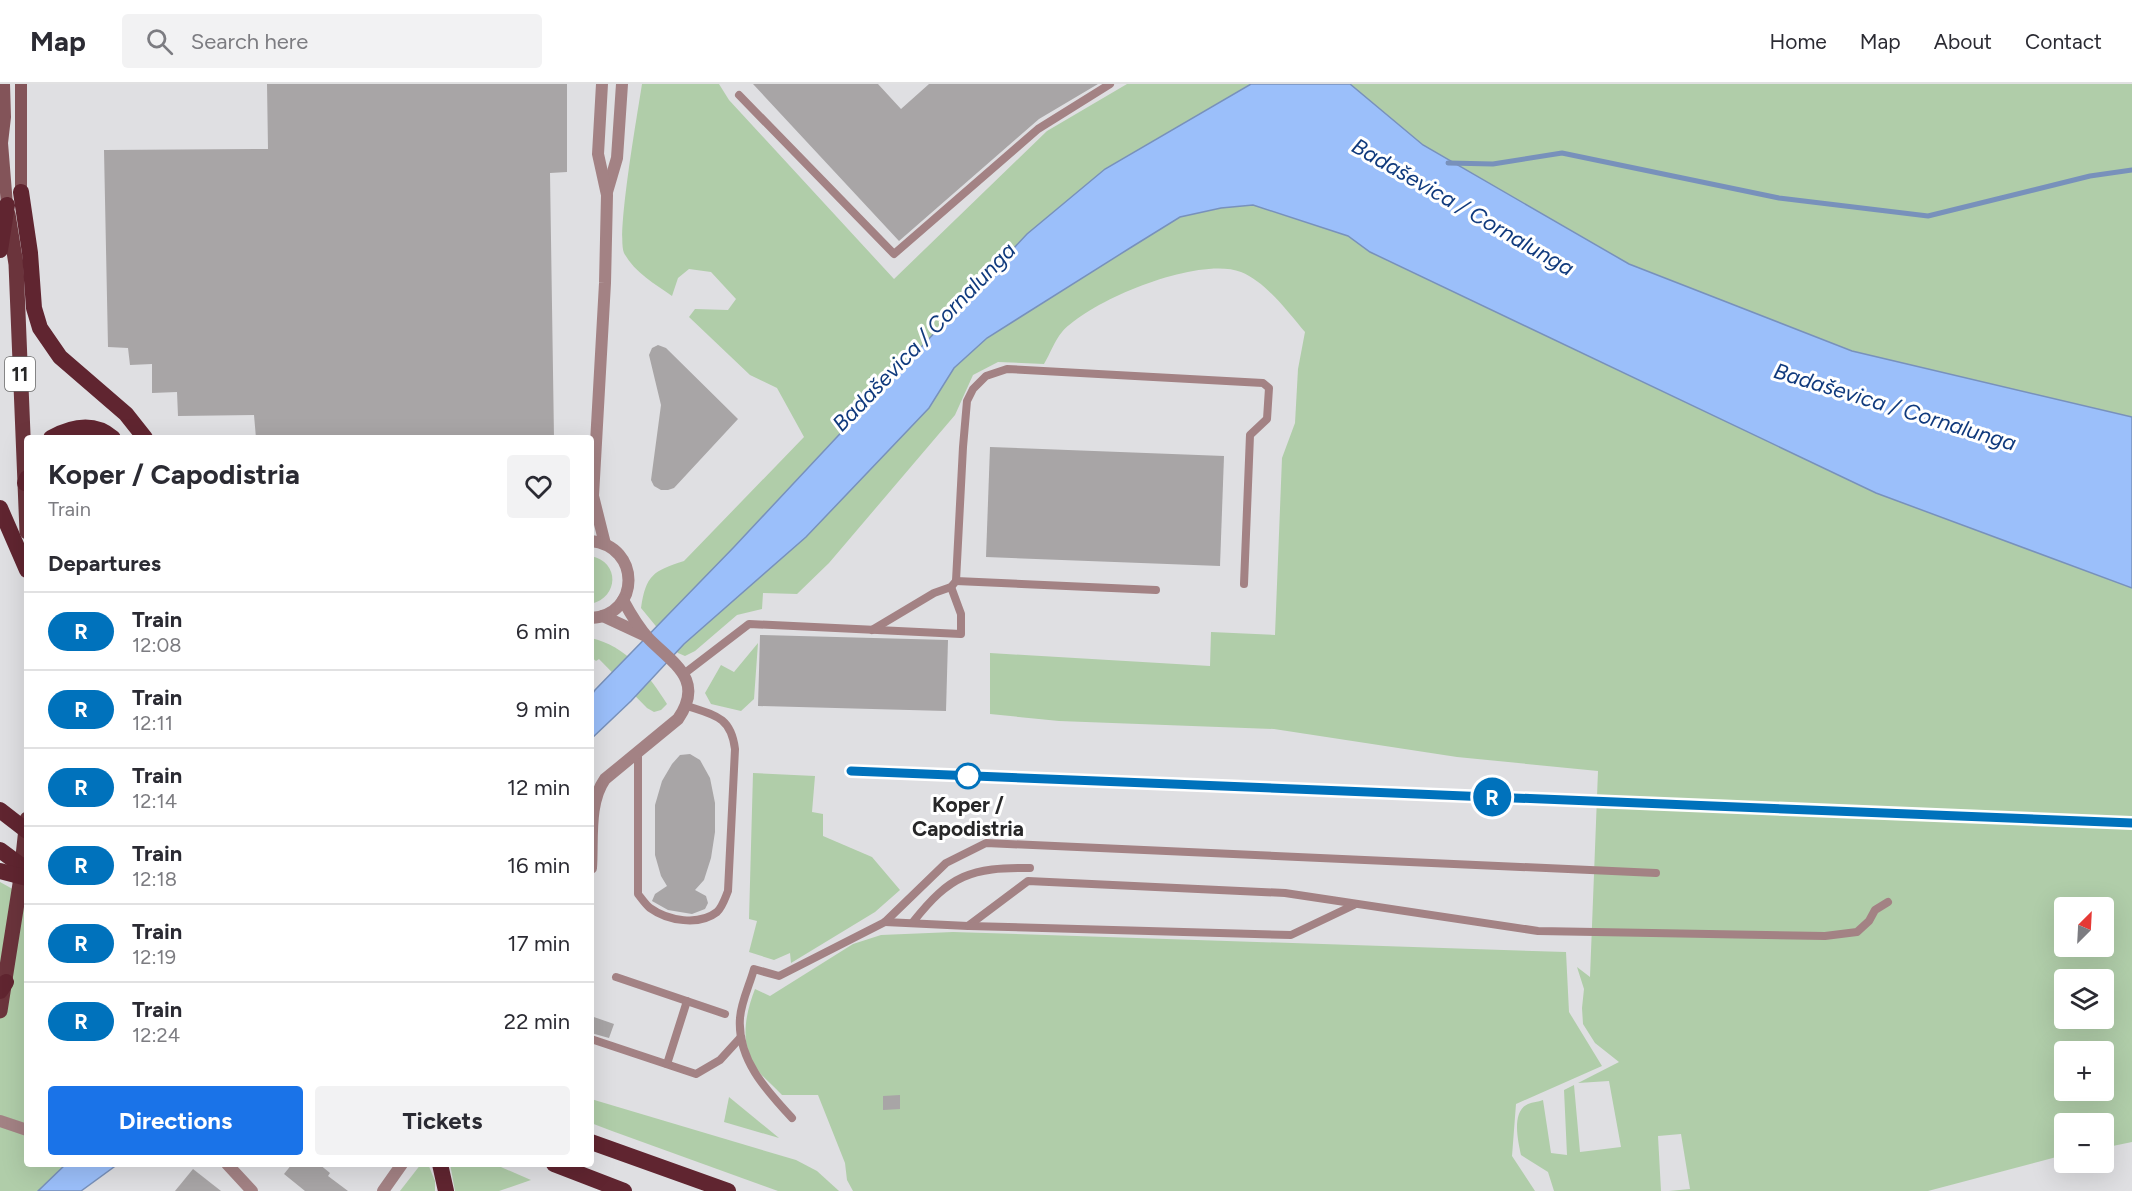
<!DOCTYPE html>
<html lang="en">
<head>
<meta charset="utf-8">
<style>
  :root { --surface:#fff; --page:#f2f2f3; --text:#2b2b33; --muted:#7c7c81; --line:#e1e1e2; --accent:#1a73e8 }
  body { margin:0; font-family:Figtree,sans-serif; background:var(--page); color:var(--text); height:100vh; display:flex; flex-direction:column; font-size:22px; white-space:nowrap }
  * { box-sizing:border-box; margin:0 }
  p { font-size:20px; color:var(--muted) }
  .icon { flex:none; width:33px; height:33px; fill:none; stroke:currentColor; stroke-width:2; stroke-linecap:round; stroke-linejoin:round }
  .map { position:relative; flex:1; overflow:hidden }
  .details { position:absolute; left:24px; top:351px; width:570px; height:732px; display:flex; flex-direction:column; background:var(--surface); border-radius:6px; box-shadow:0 6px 24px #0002 }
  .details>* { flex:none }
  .badge { padding:0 12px; border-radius:20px; font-size:21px; line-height:39px }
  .needle { width:39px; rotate:24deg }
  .tools { position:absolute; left:2054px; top:813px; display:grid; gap:12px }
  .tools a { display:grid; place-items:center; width:60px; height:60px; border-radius:6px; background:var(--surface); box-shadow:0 6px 24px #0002; font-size:30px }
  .map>.badge { position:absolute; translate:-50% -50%; box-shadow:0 0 0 3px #fff }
  h2 { padding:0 24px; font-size:22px; line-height:54px }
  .round { display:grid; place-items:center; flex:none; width:63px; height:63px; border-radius:6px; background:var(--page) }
  .head { display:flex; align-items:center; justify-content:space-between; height:102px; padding:0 24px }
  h1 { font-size:28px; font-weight:700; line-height:45px }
  .button { display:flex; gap:12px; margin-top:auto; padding:12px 24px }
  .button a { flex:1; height:69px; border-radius:6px; background:var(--accent); color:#fff; font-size:24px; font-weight:700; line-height:69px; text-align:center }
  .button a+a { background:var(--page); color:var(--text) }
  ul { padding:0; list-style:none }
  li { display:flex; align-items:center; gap:18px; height:78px; padding:0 24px; border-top:2px solid var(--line) }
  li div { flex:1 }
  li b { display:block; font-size:22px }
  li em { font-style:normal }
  li .badge { min-width:66px; font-weight:700; text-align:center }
  header { display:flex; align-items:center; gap:36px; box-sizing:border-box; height:84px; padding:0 30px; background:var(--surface); border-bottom:2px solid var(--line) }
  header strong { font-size:28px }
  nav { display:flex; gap:33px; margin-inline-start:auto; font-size:21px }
  .search { width:420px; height:54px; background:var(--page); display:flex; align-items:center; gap:15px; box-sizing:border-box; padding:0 21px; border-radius:6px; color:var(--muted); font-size:22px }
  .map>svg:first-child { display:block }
</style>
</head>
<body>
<header>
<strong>Map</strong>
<div class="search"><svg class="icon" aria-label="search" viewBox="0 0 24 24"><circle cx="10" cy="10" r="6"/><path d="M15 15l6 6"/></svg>Search here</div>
<nav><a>Home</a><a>Map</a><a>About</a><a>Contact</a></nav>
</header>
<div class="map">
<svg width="2132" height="1107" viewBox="0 0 2132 1107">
  <rect width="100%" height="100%" fill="#dfdfe2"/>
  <g fill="#b0cda9" fill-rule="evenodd">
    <path d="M642 0H719L729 16 894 195 1047 47 1127 0H2132V1058L2103 1064V1040H2064V1071L1928 1107H1669L1690 1105 1681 1050 1658 1052 1661 1107H1554L1548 1088 1521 1071C1518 1057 1511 1028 1528 1020 1533 1018 1538 1018 1543 1016L1551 1069 1567 1071 1564 1006 1574 1001 1580 1068 1621 1063 1609 997 1578 999 1619 978 1595 959 1583 940 1582 924 1584 905 1577 883 1590 893 1598 687 1457 673 1274 645 1059 637 990 630V569L1210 582 1211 548 1275 551 1282 374 1295 339 1298 285 1305 248C1288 228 1266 198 1241 188 1199 172 1092 215 1062 248 1055 256 1050 270 1044 280L998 278 973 291 955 331 829 479 797 510 763 509 762 525 737 531 695 567 685 572 678 569 641 524C646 491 653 487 684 477L804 353 777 304 750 291 689 233 695 225 728 226 736 215 711 188 689 185 678 194 672 212C655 200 634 188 624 169 616 151 638 27 642 0ZM2064 824H2103V862H2064ZM2064 896H2103V934H2064ZM2064 968H2103V1006H2064Z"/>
    <path d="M591 472C620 478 619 513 591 520Z"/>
    <path d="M591 554C626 562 649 591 667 620L661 626 654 628 647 624 599 575 596 577 591 573Z"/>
    <polygon points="758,559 754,615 741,627 711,620 705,609 721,581 734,588"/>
    <polygon points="753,689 815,692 812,728 823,730 823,752 872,773 900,806 875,828 791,879 790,869 774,876 749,868 757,837 749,835"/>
    <polygon points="0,798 27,813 27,1080 66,1080 38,1107 0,1107"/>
    <path d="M953 848 1566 868 1569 928 1602 982 1516 1020 1512 1072 1535 1107H853L847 1096 845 1079 818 1011H782C773 1001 759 991 753 979 740 956 746 928 755 905L770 912 853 860 881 851Z"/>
    <polygon points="729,1013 779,1054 724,1038"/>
    <polygon points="591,1015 796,1076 817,1087 839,1107 778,1107 612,1047 591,1039"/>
    <polygon points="421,1080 428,1080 435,1097 435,1107 400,1107"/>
    <polygon points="450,1080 494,1080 531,1096 499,1107 455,1107"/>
  </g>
  <g fill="#9bbffa" stroke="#7891bb" stroke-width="1.5">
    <polygon points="1251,0 1350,0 1423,61 1629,180 1852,267 2132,333 2132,504 1876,409 1370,168 1348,152 1253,121 1221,124 1180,133 1130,164 987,254 954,284 929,324 806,453 684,560 631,617 591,655 591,612 595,606 734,463 1027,150 1105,85"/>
    <polygon points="66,1080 118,1080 81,1107 38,1107"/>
  </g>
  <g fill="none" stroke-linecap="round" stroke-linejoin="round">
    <polyline stroke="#7891bb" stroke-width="5" points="1448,79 1493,80 1562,69 1779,114 1928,132 2090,92 2132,86"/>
  </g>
  <g fill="#a8a5a6">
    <polygon points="267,0 567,0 567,88 550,89 554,354 256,354 254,331 178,332 177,308 152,309 152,280 130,281 128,264 108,263 104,66 268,65"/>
    <polygon points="753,0 878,0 901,25 929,0 1098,0 1039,35 899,157"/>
    <polygon points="658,261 666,264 738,335 674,404 668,406 661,406 654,402 651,396 661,321 649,271 652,264"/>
    <polygon points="990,363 1224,372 1220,482 986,473"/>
    <polygon points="760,551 948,556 946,627 758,622"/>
    <polygon points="690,670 700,676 710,694 715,719 715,748 711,774 704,796 695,806 706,812 708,819 705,825 692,830 668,826 652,817 655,810 667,802 661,792 655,771 655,721 662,697 672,680 680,671"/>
    <polygon points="591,932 614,940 609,954 591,949"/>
    <polygon points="900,1011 900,1025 883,1026 883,1012"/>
    <polygon points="292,1080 319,1080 330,1089 328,1092 348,1107 305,1107 284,1090"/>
    <polygon points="193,1085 221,1107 175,1107"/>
  </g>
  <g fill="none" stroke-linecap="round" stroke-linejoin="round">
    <g stroke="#a38284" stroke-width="8">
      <polyline points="739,11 894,170 1038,45 1110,0"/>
      <polyline points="956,497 1156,506"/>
      <polyline points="872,546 934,509 951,503 956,497 963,363 967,317 973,305 986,292 1007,285 1263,299 1269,304 1267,335 1250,351 1244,500"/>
      <polyline points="685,589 749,540 961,550 961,530 951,503"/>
      <path d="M638 667V810C642 815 646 821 650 824 668 837 699 842 717 828 723 822 725 814 728 807L735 665C731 633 715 631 687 622"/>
      <polyline points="885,838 968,842 1028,797 1285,809 1538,847 1825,852 1857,848 1869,837 1875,826 1888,818"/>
      <path d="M913 838C950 791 971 783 1030 784"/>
      <polyline points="969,842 1291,851 1354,821"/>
      <polyline points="616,893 725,930"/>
      <polyline points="591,955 696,990 720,976 741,953"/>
      <polyline points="667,980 687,917"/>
      <path d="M792 1034C766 1006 737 975 740 934 741 918 750 900 754 885L779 892 885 838 946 779 986 759 1656 789"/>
    </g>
    <g stroke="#a38284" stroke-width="12">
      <polyline points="607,108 617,74 622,0"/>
      <polyline points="593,412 605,460"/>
      <polyline points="591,418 593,412 605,199 607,111 598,70 602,0"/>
      <path d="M591 457C641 462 641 531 591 534"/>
      <polyline points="603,532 646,552"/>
      <path d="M591 784C593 756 588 719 605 695L678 635C705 596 674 580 649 555 639 544 630 529 623 516"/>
      <polyline points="0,1037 27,1046"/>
      <polyline points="227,1080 252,1107"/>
      <polyline points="383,1107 402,1080"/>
    </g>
    <g stroke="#835459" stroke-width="12">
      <polyline points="4,0 5,33 2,59 7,121"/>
      <polyline points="21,108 21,0"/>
    </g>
    <g stroke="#6b343c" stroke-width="15">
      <polyline points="8,130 16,180 27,448"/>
      <polyline points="0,927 20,800 27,735"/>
    </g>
    <g stroke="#602530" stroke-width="16">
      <polyline points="21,108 30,169 34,224 40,244 60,273 126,330 145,354"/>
      <polyline points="0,166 7,121"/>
      <path d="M51 354C71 343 94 338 113 354"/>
      <polyline points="25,399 27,394"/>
      <polyline points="0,424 27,486"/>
      <polyline points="0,726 27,747"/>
      <polyline points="0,766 27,786"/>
      <polyline points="0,787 27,794"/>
      <polyline points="0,907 6,898"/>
      <polyline points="591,1058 728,1107"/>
      <polyline points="440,1080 446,1107"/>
      <polyline points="554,1080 624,1107"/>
    </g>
    <defs>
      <polyline id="rail" points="851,687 2132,739"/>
    </defs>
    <use href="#rail" stroke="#3a3a3b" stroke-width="7"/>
    <use href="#rail" stroke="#fff" stroke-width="4.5" stroke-dasharray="14" stroke-linecap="butt"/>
  </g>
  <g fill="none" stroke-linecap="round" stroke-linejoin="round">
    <defs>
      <polyline id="line" points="851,687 2132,739"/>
    </defs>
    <use href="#line" stroke="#fff" stroke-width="14"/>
    <use href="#line" stroke="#0072bc" stroke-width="9"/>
  </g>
  <circle fill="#fff" stroke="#0072bc" stroke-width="3" cx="968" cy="692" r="12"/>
  <g text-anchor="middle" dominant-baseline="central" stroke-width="6" stroke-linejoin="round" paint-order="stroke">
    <rect fill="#fff" stroke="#686868" stroke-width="1.5" x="5" y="273" width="30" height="34" rx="4.5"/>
    <g font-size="20" font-weight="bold" fill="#272728">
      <text x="20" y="290">11</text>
    </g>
    <g font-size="21" font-weight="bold" fill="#272728" stroke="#fff">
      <text x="968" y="720">Koper /<tspan x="968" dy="24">Capodistria</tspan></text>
    </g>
    <g font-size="22" font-style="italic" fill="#103a7d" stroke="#fff">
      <text transform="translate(1463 123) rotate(30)">Badaševica / Cornalunga</text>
      <text transform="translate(924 253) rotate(-46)">Badaševica / Cornalunga</text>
      <text transform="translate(1895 323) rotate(17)">Badaševica / Cornalunga</text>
    </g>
  </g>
</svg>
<div class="tools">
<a><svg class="needle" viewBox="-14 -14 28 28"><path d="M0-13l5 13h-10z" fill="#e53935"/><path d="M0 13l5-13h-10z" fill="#7c7c81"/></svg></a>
<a><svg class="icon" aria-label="layers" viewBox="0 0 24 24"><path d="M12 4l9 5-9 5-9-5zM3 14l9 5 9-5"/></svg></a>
<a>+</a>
<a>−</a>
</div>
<b class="badge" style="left:1492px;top:713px;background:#0072bc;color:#fff">R</b>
<section class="details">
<div class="head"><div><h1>Koper / Capodistria</h1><p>Train</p></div><a class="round"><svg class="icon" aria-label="heart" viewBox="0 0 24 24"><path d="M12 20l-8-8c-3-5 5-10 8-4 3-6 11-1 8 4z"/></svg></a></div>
<h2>Departures</h2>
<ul>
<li><span class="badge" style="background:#0072bc;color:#fff">R</span><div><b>Train</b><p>12:08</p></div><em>6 min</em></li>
<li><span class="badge" style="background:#0072bc;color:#fff">R</span><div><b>Train</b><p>12:11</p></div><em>9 min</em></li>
<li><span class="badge" style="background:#0072bc;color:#fff">R</span><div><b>Train</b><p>12:14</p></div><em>12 min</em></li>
<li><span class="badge" style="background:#0072bc;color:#fff">R</span><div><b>Train</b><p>12:18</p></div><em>16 min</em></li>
<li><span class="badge" style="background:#0072bc;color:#fff">R</span><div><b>Train</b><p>12:19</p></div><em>17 min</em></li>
<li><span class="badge" style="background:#0072bc;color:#fff">R</span><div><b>Train</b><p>12:24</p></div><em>22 min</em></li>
</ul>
<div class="button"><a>Directions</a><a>Tickets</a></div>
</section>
</div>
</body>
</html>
